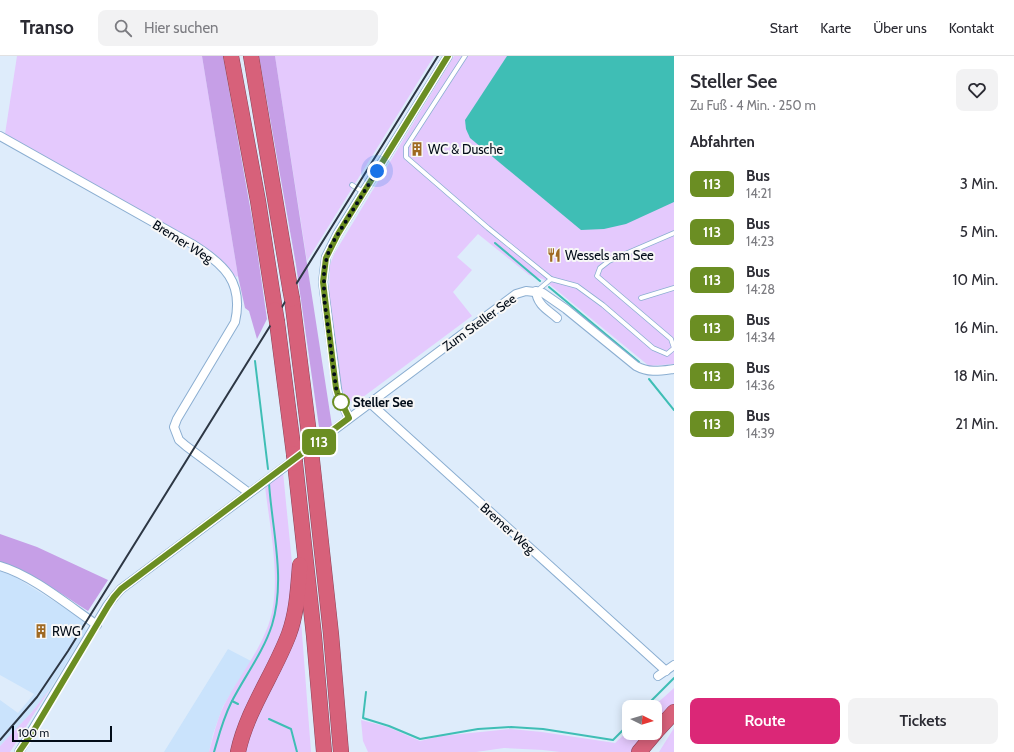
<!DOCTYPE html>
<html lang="de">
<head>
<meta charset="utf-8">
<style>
  :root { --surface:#fff; --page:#f2f2f3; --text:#2b2b33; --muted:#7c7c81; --line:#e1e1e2; --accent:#db2777 }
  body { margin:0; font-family:Cabin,sans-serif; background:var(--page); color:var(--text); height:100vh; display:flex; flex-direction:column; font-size:15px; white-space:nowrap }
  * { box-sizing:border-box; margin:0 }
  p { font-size:13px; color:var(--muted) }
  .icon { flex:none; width:22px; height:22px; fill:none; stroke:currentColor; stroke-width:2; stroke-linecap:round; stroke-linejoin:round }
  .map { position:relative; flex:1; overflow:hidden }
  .sheet { display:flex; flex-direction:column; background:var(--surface); width:340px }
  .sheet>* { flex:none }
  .badge { padding:0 8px; border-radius:6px; font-size:14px; line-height:26px }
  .needle { width:26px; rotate:95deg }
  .fabs { position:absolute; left:622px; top:644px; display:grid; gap:8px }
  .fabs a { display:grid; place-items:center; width:40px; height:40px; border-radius:8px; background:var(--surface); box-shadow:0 2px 10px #0003; font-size:20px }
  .scale { position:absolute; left:12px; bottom:10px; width:100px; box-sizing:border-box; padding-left:4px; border:2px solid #020c18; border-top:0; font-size:11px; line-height:14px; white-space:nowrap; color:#020c18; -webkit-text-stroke:3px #f7f7f7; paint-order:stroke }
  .you { position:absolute; width:20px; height:20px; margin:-10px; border:3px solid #fff; border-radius:50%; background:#1a73e8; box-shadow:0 0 0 6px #1a73e833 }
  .map>.badge { position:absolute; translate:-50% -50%; box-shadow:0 0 0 2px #fff }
  h2 { padding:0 16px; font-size:15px; line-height:36px }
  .round { display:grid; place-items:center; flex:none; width:42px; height:42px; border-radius:8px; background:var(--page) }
  .headline { display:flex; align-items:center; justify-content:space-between; height:68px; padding:0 16px }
  h1 { font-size:19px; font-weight:600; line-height:30px }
  .primary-button { display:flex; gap:8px; margin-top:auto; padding:8px 16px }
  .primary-button a { flex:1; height:46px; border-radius:8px; background:var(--accent); color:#fff; font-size:16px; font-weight:600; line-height:46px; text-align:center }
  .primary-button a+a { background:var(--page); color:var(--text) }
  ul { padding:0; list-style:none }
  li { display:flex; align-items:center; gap:12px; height:48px; padding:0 16px }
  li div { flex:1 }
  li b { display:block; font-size:15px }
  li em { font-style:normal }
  li .badge { min-width:44px; font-weight:700; text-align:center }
  header { display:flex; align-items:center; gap:24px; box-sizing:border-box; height:56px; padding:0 20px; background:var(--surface); border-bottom:1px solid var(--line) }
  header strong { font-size:19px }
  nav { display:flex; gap:22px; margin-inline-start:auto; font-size:14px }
  .search { width:280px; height:36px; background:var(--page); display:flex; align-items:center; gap:10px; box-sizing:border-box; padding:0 14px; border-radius:8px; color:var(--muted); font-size:15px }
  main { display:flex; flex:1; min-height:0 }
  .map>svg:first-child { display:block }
</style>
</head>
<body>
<header>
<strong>Transo</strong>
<div class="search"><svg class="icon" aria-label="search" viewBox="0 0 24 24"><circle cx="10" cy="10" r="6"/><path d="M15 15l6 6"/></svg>Hier suchen</div>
<nav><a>Start</a><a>Karte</a><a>Über uns</a><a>Kontakt</a></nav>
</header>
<main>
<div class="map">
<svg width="674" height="696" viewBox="0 0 674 696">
  <rect width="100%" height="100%" fill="#deecfb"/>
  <g fill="#cae3fc">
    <polygon points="0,515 15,521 62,550 83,565 86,575 50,633 31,657 0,690 0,644 18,657 34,638 0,619"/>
    <polygon points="228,593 251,605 223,650 213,678 209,696 164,696"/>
  </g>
  <g fill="#e4c9fd">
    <polygon points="17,0 202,0 238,220 236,221 216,199 5,78"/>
    <polygon points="275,0 434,0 307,205"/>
    <path d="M454 0H674V308L649 310 543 223 529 219 478 178 457 201 472 214 453 236 472 260 355 347C347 344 345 340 342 333L329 241 330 209 334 198Z"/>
    <path d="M283 416 293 517 292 550 233 696H209C213 681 217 664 224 649 237 624 255 602 266 575 284 535 270 474 265 430Z"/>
    <polygon points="301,564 311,696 243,696 254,665"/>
    <polygon points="674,632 674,648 655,666 655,651 653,651"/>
    <polygon points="50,633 10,696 0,696 0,690 31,657"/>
    <polygon points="361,664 388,671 420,685 441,680 511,673 542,676 615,687 629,674 629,677 645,677 632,696 560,696 543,694 504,692 476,696 368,696 363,685"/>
    <polygon points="674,672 674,696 659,696"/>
  </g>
  <g fill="#c69fe7">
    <polygon points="202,0 223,0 254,173 267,263 257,283 249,255 245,252 238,220"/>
    <polygon points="259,0 275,0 332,370 320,378 296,209"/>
    <path d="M0 478 37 491 108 524 88 555C60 537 32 517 0 506Z"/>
  </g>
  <polygon fill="#3fbeb5" points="507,0 674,0 674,146 626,168 604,173 581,174 470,82 466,73 465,64"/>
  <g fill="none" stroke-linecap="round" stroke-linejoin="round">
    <g stroke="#3fbeb5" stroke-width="2">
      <polyline points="495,187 540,225"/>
      <polyline points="549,231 639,306"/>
      <polyline points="255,305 268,413"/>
      <polyline points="649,323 674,354"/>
      <polyline points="366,636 363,662 389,670 420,683 478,673 511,671 543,673 613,684 629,668"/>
      <polyline points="232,645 238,648"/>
      <polyline points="645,651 674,622"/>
      <polyline points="269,663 291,673 297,696"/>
      <path d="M214 696C219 679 223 663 231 647 244 621 263 597 272 569 286 523 272 474 269 427"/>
    </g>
    <defs>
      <g id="service">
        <polyline points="465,0 406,91 406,101 488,172 551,223"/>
        <polyline points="352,129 363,136"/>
        <polyline points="537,235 551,223 577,230 603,249 653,292 667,298 674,292 671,283 597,220 600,212 609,205 674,177"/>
        <polyline points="641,242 674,232"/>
      </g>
      <g id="minor">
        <path d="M0 80 192 188C224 208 244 226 235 266L177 363 174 371 179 384 186 390 249 437"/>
        <path d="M536 235C537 249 548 254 557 262"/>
        <polyline points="370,347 666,615"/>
        <polyline points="349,362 338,339 337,332 323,226 326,201 338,177 448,0"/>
        <path d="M0 510C32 519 69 550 97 569"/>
        <polyline points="658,620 674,609"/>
        <path d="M19 696 107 550 114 541 121 533 516 238 526 235 543 237 566 253 636 310C649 317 659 315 674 313"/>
      </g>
      <g id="motorway">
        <polyline points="231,0 258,145 275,254"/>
        <polyline points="251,0 290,232"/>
        <polyline points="292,243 310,386"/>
        <polyline points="277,266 294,398"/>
        <polyline points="311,395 331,578 341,696"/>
        <polyline points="295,407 314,580 324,696"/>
        <polyline points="655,677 674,656"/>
        <path d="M238 696C247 654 274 618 289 578 297 556 298 533 300 509"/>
        <polyline points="639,696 655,677"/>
      </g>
    </defs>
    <use href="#service" stroke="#8baed1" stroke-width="5.5"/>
    <use href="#minor" stroke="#8baed1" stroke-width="10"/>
    <use href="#motorway" stroke="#8c4358" stroke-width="16"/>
    <use href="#service" stroke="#fff" stroke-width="4"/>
    <use href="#minor" stroke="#fff" stroke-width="8"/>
    <use href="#motorway" stroke="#d7617a" stroke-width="15"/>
    <polyline stroke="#2d3744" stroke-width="2" points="0,684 37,641 68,595 438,0"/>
    <defs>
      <g id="motorway-bridge">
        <polyline points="290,232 292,243"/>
        <polyline points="275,254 277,266"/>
        <polyline points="310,386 311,395"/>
        <polyline points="294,398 295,407"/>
      </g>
    </defs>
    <use href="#motorway-bridge" stroke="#8c4358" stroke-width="16" stroke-linecap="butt"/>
    <use href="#motorway-bridge" stroke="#d7617a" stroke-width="15"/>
  </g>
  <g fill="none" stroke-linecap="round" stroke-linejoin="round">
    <defs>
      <polyline id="line" points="19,696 34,674 108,550 114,541 121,533 349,362 338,339 336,332 323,226 326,202 338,178 448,0"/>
    </defs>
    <use href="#line" stroke="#fff" stroke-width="9"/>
    <use href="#line" stroke="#6b8e23" stroke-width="6"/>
    <polyline stroke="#020c18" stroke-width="4" stroke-dasharray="0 7.2" points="341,346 336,332 324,241 324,212 330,191 377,115"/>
  </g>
  <defs>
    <symbol id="building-bare" viewBox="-9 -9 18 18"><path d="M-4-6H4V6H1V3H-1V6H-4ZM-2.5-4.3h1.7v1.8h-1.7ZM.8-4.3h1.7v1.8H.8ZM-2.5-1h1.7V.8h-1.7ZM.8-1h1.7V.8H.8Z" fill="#9f6922" stroke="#f7f7f7" stroke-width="2.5" paint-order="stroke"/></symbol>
    <symbol id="restaurant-bare" viewBox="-9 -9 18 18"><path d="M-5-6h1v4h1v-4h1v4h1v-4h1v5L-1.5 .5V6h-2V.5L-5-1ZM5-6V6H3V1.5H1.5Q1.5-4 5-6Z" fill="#9f6922" stroke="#f7f7f7" stroke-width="2.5" paint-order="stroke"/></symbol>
  </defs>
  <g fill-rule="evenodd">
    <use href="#building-bare" x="407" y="83" width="20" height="20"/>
    <use href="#restaurant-bare" x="544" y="189" width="20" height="20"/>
    <use href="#building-bare" x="31" y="565" width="20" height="20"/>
  </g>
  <circle fill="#fff" stroke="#6b8e23" stroke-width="2" cx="341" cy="346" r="8"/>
  <g text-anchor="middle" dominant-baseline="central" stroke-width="4" stroke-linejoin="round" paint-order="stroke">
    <g font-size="13" fill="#020c18" stroke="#f7f7f7" text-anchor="start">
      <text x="428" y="93">WC &amp; Dusche</text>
      <text x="565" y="199">Wessels am See</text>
      <text x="52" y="575">RWG</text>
    </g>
    <g font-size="13" fill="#020c18" stroke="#f7f7f7">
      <text transform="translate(183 185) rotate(32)">Bremer Weg</text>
      <text transform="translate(479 266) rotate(-36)">Zum Steller See</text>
      <text transform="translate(508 472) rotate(42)">Bremer Weg</text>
    </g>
    <g font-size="13" font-weight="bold" fill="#020c18" stroke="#f7f7f7" text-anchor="start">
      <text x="353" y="346">Steller See</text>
    </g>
  </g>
</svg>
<div class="fabs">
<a><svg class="needle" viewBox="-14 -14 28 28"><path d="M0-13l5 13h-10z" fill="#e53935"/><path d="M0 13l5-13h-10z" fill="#7c7c81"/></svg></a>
</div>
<div class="scale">100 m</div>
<div class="you" style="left:377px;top:115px"></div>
<b class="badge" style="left:319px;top:386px;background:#6b8e23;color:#fff">113</b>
</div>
<section class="sheet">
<div class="headline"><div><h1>Steller See</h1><p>Zu Fuß · 4 Min. · 250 m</p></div><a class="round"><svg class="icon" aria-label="heart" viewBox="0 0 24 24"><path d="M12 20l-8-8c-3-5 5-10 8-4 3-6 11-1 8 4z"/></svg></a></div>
<h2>Abfahrten</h2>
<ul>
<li><span class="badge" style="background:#6b8e23;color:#fff">113</span><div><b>Bus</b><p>14:21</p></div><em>3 Min.</em></li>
<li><span class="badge" style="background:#6b8e23;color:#fff">113</span><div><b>Bus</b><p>14:23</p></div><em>5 Min.</em></li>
<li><span class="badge" style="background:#6b8e23;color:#fff">113</span><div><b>Bus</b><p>14:28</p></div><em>10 Min.</em></li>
<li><span class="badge" style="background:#6b8e23;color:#fff">113</span><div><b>Bus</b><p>14:34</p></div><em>16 Min.</em></li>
<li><span class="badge" style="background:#6b8e23;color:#fff">113</span><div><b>Bus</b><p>14:36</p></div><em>18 Min.</em></li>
<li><span class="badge" style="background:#6b8e23;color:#fff">113</span><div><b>Bus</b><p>14:39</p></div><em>21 Min.</em></li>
</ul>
<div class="primary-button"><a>Route</a><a>Tickets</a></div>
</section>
</main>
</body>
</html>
